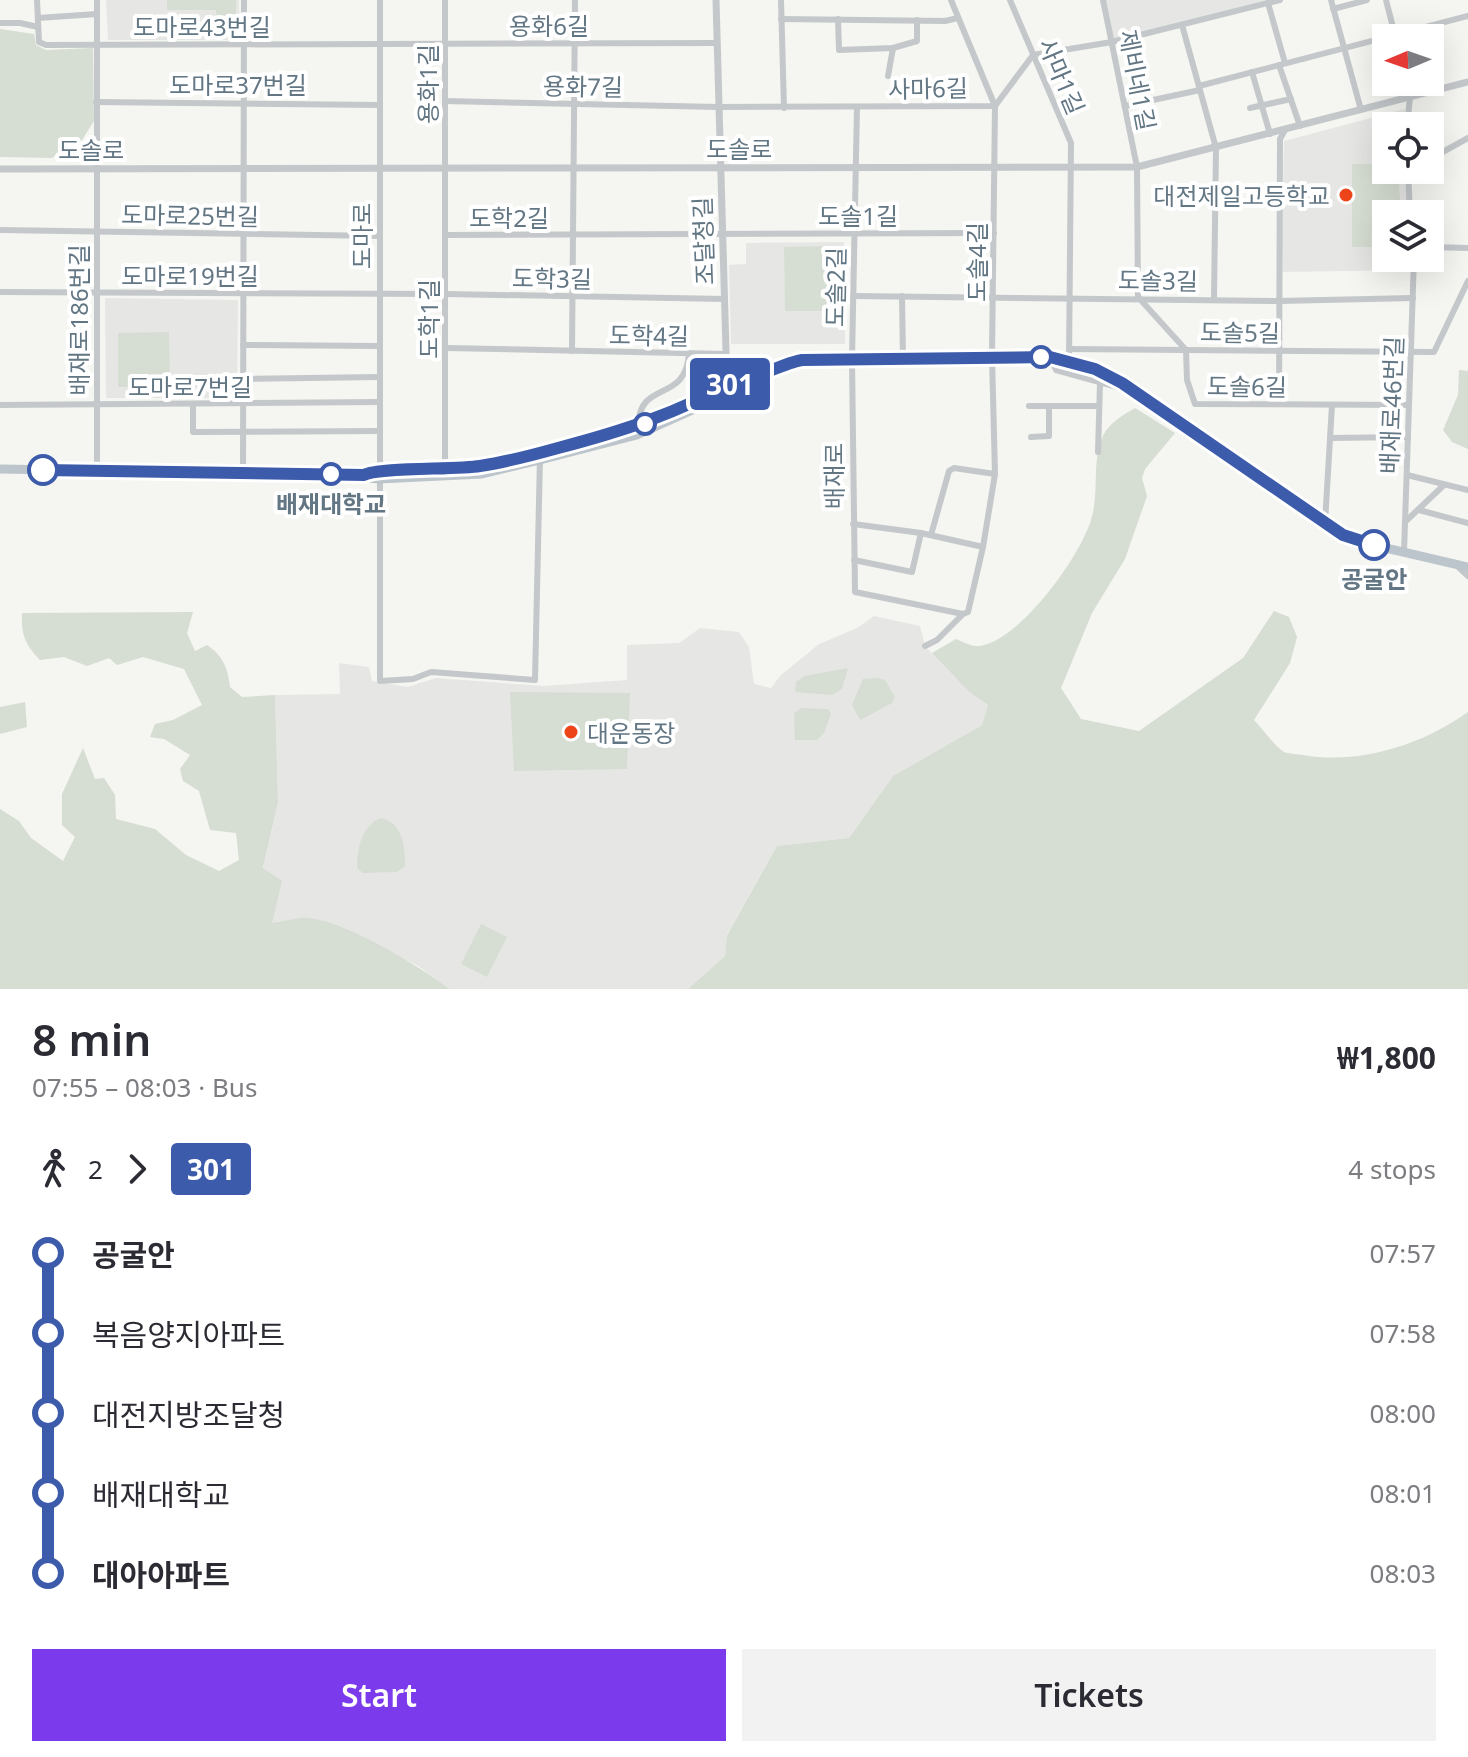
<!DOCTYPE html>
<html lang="en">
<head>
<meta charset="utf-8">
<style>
  :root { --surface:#fff; --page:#f2f2f3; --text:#2b2b33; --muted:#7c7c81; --accent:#7c3aed }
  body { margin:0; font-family:"Noto Sans","Noto Sans KR",sans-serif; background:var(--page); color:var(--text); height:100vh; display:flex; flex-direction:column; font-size:30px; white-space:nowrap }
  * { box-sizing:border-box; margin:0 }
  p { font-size:26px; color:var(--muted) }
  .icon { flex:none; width:44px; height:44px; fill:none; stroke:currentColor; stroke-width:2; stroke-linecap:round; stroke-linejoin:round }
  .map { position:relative; height:989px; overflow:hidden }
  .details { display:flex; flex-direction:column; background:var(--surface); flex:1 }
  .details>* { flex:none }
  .badge { padding:0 16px; border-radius:6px; font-size:28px; line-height:52px }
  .needle { width:52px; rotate:268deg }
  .tools { position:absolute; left:1372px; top:24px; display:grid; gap:16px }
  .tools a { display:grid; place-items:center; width:72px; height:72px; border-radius:0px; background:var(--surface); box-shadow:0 8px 32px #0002; font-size:40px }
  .map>.badge { position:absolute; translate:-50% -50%; box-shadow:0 0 0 4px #fff }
  .legs { display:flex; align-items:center; gap:12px; height:88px; padding:0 32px; font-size:26px }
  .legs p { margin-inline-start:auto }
  .headline { display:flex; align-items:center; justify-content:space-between; height:136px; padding:0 32px }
  h1 { font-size:44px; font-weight:600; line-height:60px }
  .primary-button { display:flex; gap:16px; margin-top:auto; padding:16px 32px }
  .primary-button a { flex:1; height:92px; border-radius:0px; background:var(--accent); color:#fff; font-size:32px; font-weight:600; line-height:92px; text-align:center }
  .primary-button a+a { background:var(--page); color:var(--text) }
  ul { padding:0 32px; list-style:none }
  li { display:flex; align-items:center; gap:28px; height:80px; font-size:30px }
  li i { display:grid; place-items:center; width:12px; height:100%; margin:0 10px; background:currentColor }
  li i::after { content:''; width:20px; height:20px; margin:-10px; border:6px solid; border-radius:50%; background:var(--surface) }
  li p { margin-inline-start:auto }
  li:first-child i { background:linear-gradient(#0000 50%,currentColor 0) }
  li:last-child i { background:linear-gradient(currentColor 50%,#0000 0) }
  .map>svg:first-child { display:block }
</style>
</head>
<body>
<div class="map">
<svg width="1468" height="989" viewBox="0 0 1468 989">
  <rect width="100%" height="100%" fill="#f5f5f1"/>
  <g fill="#e6e7e5">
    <polygon points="106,0 239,0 240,40 108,40"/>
    <polygon points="1103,0 1280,0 1112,42"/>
    <polygon points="1405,109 1403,126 1386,126 1386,170 1408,170 1409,214 1386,214 1386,258 1409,258 1410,270 1281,272 1284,141"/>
    <polygon points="844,242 845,344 731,344 729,265 746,264 746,243"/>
    <polygon points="105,298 238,300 237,398 106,398"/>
    <polygon points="874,616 920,626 925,646 969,692 988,705 982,725 893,776 849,838 777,846 727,934 725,956 688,989 450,989 418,966 341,928 309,918 271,924 263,869 278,802 275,695 340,694 339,663 369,667 372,681 408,687 436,678 543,686 627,680 627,645 679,643 700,628 739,632 749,647 754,684 771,688 780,676 819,644 857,628"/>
  </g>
  <g fill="#d6ddd2">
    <polygon points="167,0 236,0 236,25 217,25 216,10 167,10"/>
    <polygon points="0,29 34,34 36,45 46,50 93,48 94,121 80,143 69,144 52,158 0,157"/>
    <polygon points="1352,164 1386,164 1386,170 1398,170 1401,214 1386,214 1386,247 1352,247"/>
    <polygon points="831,246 832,311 785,311 784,247"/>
    <polygon points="169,332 170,387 118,387 118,333"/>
    <polygon points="1459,370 1468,371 1468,449 1452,442 1443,430 1458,395"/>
    <path d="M1135 408 1175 433 1145 469 1142 478 1147 496 1125 559 1092 613 1061 688 1081 719 1139 731 1243 658 1274 611 1289 617 1297 637 1290 663 1254 720C1263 729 1273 745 1284 752 1289 754 1298 754 1303 755 1359 765 1422 745 1468 712V989H688L725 956 727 935 777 846 849 838 893 776 982 725 988 705 969 692 932 653 956 639C963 642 972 647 980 646 1020 640 1080 557 1091 520 1100 491 1091 463 1103 436 1109 423 1123 415 1135 408Z"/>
    <path d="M193 612 187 633 195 651 207 645C223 656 228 668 230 687L242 697 275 695 278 802 263 868 282 881 272 923C283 922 297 917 309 918 347 922 419 966 450 989H0V809L19 821 31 838 63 861 75 837 62 825V794L83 748 95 779 104 778 115 795 116 819 155 829 186 855 219 871 239 860 236 833 210 830 199 791 183 781 180 769 190 755 164 739 150 737 155 724 173 720 202 705 184 669 143 657 117 665 109 658 87 666 64 657 40 660C25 645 21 634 22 613Z"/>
    <polygon points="848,668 842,689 832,695 795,692 796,682 805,676"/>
    <polygon points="878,678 885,680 895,697 892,703 860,720 852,705 863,679"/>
    <polygon points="510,692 630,693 627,769 514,771"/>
    <polygon points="25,702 27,727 0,734 0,707"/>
    <polygon points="801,708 828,709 831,714 824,733 817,740 795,740 794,713"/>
    <path d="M381 818C403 823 405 847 405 866L397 872 363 873 357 868C357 848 362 825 381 818Z"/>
    <polygon points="481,924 507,937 487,977 461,964"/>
  </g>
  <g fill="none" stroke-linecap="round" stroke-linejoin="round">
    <g stroke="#c4c8cb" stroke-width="6">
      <polyline points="37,0 39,42 46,45 717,43"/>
      <polyline points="97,0 97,471"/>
      <polyline points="380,0 380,681 413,679 431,672 535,680 540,457"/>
      <polyline points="781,0 784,108"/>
      <polyline points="1010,0 1071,143 1069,361"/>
      <polyline points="1103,0 1137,167 1138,297 1186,350 1187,380 1195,404 1409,405"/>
      <polyline points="1331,0 1361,110"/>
      <polyline points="1386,0 1395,35"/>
      <polyline points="1268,3 1285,63"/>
      <polyline points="1333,9 1367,0"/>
      <polyline points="38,18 97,14"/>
      <polyline points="781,19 945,21 958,18"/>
      <polyline points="838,19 839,50 893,48 917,41 917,20"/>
      <polyline points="0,23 20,23 38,27"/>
      <polyline points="1182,25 1216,148 1214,299"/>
      <polyline points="1279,65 1300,126"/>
      <polyline points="1252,72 1270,134"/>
      <polyline points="888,76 893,48"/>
      <polyline points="1199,86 1468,16"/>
      <polyline points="445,101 719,107 995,106 1033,55 1112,42 1280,0"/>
      <polyline points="96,102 380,105"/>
      <polyline points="1125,106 1200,90"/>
      <polyline points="857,107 852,360 855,592 963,614"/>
      <polyline points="1250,108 1291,99"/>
      <polyline points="1407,126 1410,97"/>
      <polyline points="1430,159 1468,138"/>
      <polyline points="1408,170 1410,214"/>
      <polyline points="0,230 379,236"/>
      <polyline points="445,235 994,233"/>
      <polyline points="1430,247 1468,248"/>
      <polyline points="0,292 446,294 725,299"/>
      <polyline points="853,296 1279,301 1413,298"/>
      <polyline points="902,296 903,358"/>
      <polyline points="243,345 379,346"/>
      <polyline points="446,348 726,354"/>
      <polyline points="1069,349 1434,352 1468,281"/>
      <polyline points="572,351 575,0"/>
      <polyline points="1050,357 1056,370 1128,390"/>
      <polyline points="243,379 379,377"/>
      <polyline points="193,404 193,432 379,431"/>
      <polyline points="1279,404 1280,139 1285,130"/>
      <polyline points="0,405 379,402"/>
      <polyline points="1029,406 1099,406"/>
      <path d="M638 425C640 379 686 404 689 353"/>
      <polyline points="1031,437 1049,436 1049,406"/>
      <polyline points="1331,438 1408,437"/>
      <polyline points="1098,452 1100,383"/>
      <polyline points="445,468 445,0"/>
      <polyline points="243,473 244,0"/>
      <polyline points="1407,475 1468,490"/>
      <polyline points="1419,510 1468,523"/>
      <polyline points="1406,521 1444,485"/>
      <polyline points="1325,523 1332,405"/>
      <polyline points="853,524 921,533 983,547"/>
      <polyline points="931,535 949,471 954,468 995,474"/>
      <polyline points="1404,552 1414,258"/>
      <polyline points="854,560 912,572 921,533"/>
      <polyline points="1455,564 1468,576"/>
      <polyline points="925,646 937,640 963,614 968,612 983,547 995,474 992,356 995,106 951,0"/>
    </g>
    <g stroke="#c4c8cb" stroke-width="7">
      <polyline points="716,0 727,386"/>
      <polyline points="0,169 1137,167 1468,82"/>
    </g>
    <g stroke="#bcc5cb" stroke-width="9">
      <path d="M0 469 364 475 369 478 379 479 482 474 540 460 637 435 726 395C734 391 740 385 747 380 763 370 783 363 802 360L1050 357 1095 369 1122 383 1343 535 1360 542 1468 567"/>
      <polyline points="364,475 369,472 481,466 540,453 652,421 737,380 744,382"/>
    </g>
  </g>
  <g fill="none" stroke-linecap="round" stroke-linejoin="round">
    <defs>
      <path id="line-1" d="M43 470 364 475C379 467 456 470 480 466 507 462 533 455 558 448 623 431 678 413 737 380 750 382 783 363 802 360L1050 357 1095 369 1122 383 1343 535 1374 545"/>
    </defs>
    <use href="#line-1" stroke="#fff" stroke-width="18"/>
    <use href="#line-1" stroke="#3d5bab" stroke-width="12"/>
  </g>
  <g fill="#ed441a" stroke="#fff" stroke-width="3">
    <circle cx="1346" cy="195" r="8"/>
    <circle cx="571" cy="732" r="8"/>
  </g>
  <g fill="#fff" stroke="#3d5bab" stroke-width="4">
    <circle cx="1041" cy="357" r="10"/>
    <circle cx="645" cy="424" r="10"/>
    <circle cx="43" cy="470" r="14"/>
    <circle cx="331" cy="474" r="10"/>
    <circle cx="1374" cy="545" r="14"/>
  </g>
  <g text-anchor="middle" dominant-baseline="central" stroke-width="8" stroke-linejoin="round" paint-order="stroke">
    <g font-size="24" fill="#627684" stroke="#fff">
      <text x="549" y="25">용화6길</text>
      <text x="202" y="26">도마로43번길</text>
      <text transform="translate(1062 76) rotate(67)">사마1길</text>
      <text transform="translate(1138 80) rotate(79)">제비네1길</text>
      <text x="238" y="84">도마로37번길</text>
      <text transform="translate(427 84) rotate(-90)">용화1길</text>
      <text transform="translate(583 86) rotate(1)">용화7길</text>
      <text transform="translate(928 88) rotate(-1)">사마6길</text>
      <text x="739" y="148">도솔로</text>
      <text x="91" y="149">도솔로</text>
      <text transform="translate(190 215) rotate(1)">도마로25번길</text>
      <text x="858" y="215">도솔1길</text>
      <text x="509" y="217">도학2길</text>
      <text transform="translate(361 236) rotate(-90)">도마로</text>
      <text transform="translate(703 241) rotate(-92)">조달청길</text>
      <text transform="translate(976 262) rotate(-90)">도솔4길</text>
      <text x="190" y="275">도마로19번길</text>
      <text transform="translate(552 278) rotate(1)">도학3길</text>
      <text transform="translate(1158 280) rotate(1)">도솔3길</text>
      <text transform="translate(835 287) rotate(-89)">도솔2길</text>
      <text transform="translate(428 319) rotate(-90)">도학1길</text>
      <text transform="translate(78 320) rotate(-90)">배재로186번길</text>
      <text transform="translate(1240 332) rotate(1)">도솔5길</text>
      <text transform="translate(649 335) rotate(1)">도학4길</text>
      <text x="190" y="386">도마로7번길</text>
      <text transform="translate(1247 386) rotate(1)">도솔6길</text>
      <text transform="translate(1391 405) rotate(-88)">배재로46번길</text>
      <text transform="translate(833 476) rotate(-90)">배재로</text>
    </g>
    <g font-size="24" fill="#627684" stroke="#fff" text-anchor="end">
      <text x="1330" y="195">대전제일고등학교</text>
      <text x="587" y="732" text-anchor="start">대운동장</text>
    </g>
    <g font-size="24" font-weight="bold" fill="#627684" stroke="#fff">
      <text x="331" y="503">배재대학교</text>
      <text x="1374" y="578">공굴안</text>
    </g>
  </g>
</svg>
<div class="tools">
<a><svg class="needle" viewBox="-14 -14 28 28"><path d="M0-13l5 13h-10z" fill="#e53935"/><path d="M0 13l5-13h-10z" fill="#7c7c81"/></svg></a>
<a><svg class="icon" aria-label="locate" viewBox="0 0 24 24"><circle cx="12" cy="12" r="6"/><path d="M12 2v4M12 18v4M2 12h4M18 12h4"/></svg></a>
<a><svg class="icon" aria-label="layers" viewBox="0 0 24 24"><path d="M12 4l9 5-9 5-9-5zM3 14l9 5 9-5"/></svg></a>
</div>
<b class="badge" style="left:730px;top:384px;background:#3d5bab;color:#fff">301</b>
</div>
<section class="details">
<div class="headline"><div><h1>8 min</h1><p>07:55 – 08:03 · Bus</p></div><b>₩1,800</b></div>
<div class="legs"><svg class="icon" aria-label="walk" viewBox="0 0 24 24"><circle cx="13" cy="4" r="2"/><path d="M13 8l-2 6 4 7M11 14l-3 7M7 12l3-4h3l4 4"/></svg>2<svg class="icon" aria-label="forward" viewBox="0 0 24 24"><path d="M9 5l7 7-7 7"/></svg><b class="badge" style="background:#3d5bab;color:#fff">301</b><p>4 stops</p></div>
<ul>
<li><i style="color:#3d5bab"></i><b>공굴안</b><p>07:57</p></li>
<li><i style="color:#3d5bab"></i><span>복음양지아파트</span><p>07:58</p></li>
<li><i style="color:#3d5bab"></i><span>대전지방조달청</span><p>08:00</p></li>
<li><i style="color:#3d5bab"></i><span>배재대학교</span><p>08:01</p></li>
<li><i style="color:#3d5bab"></i><b>대아아파트</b><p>08:03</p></li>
</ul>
<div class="primary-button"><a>Start</a><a>Tickets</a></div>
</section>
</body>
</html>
